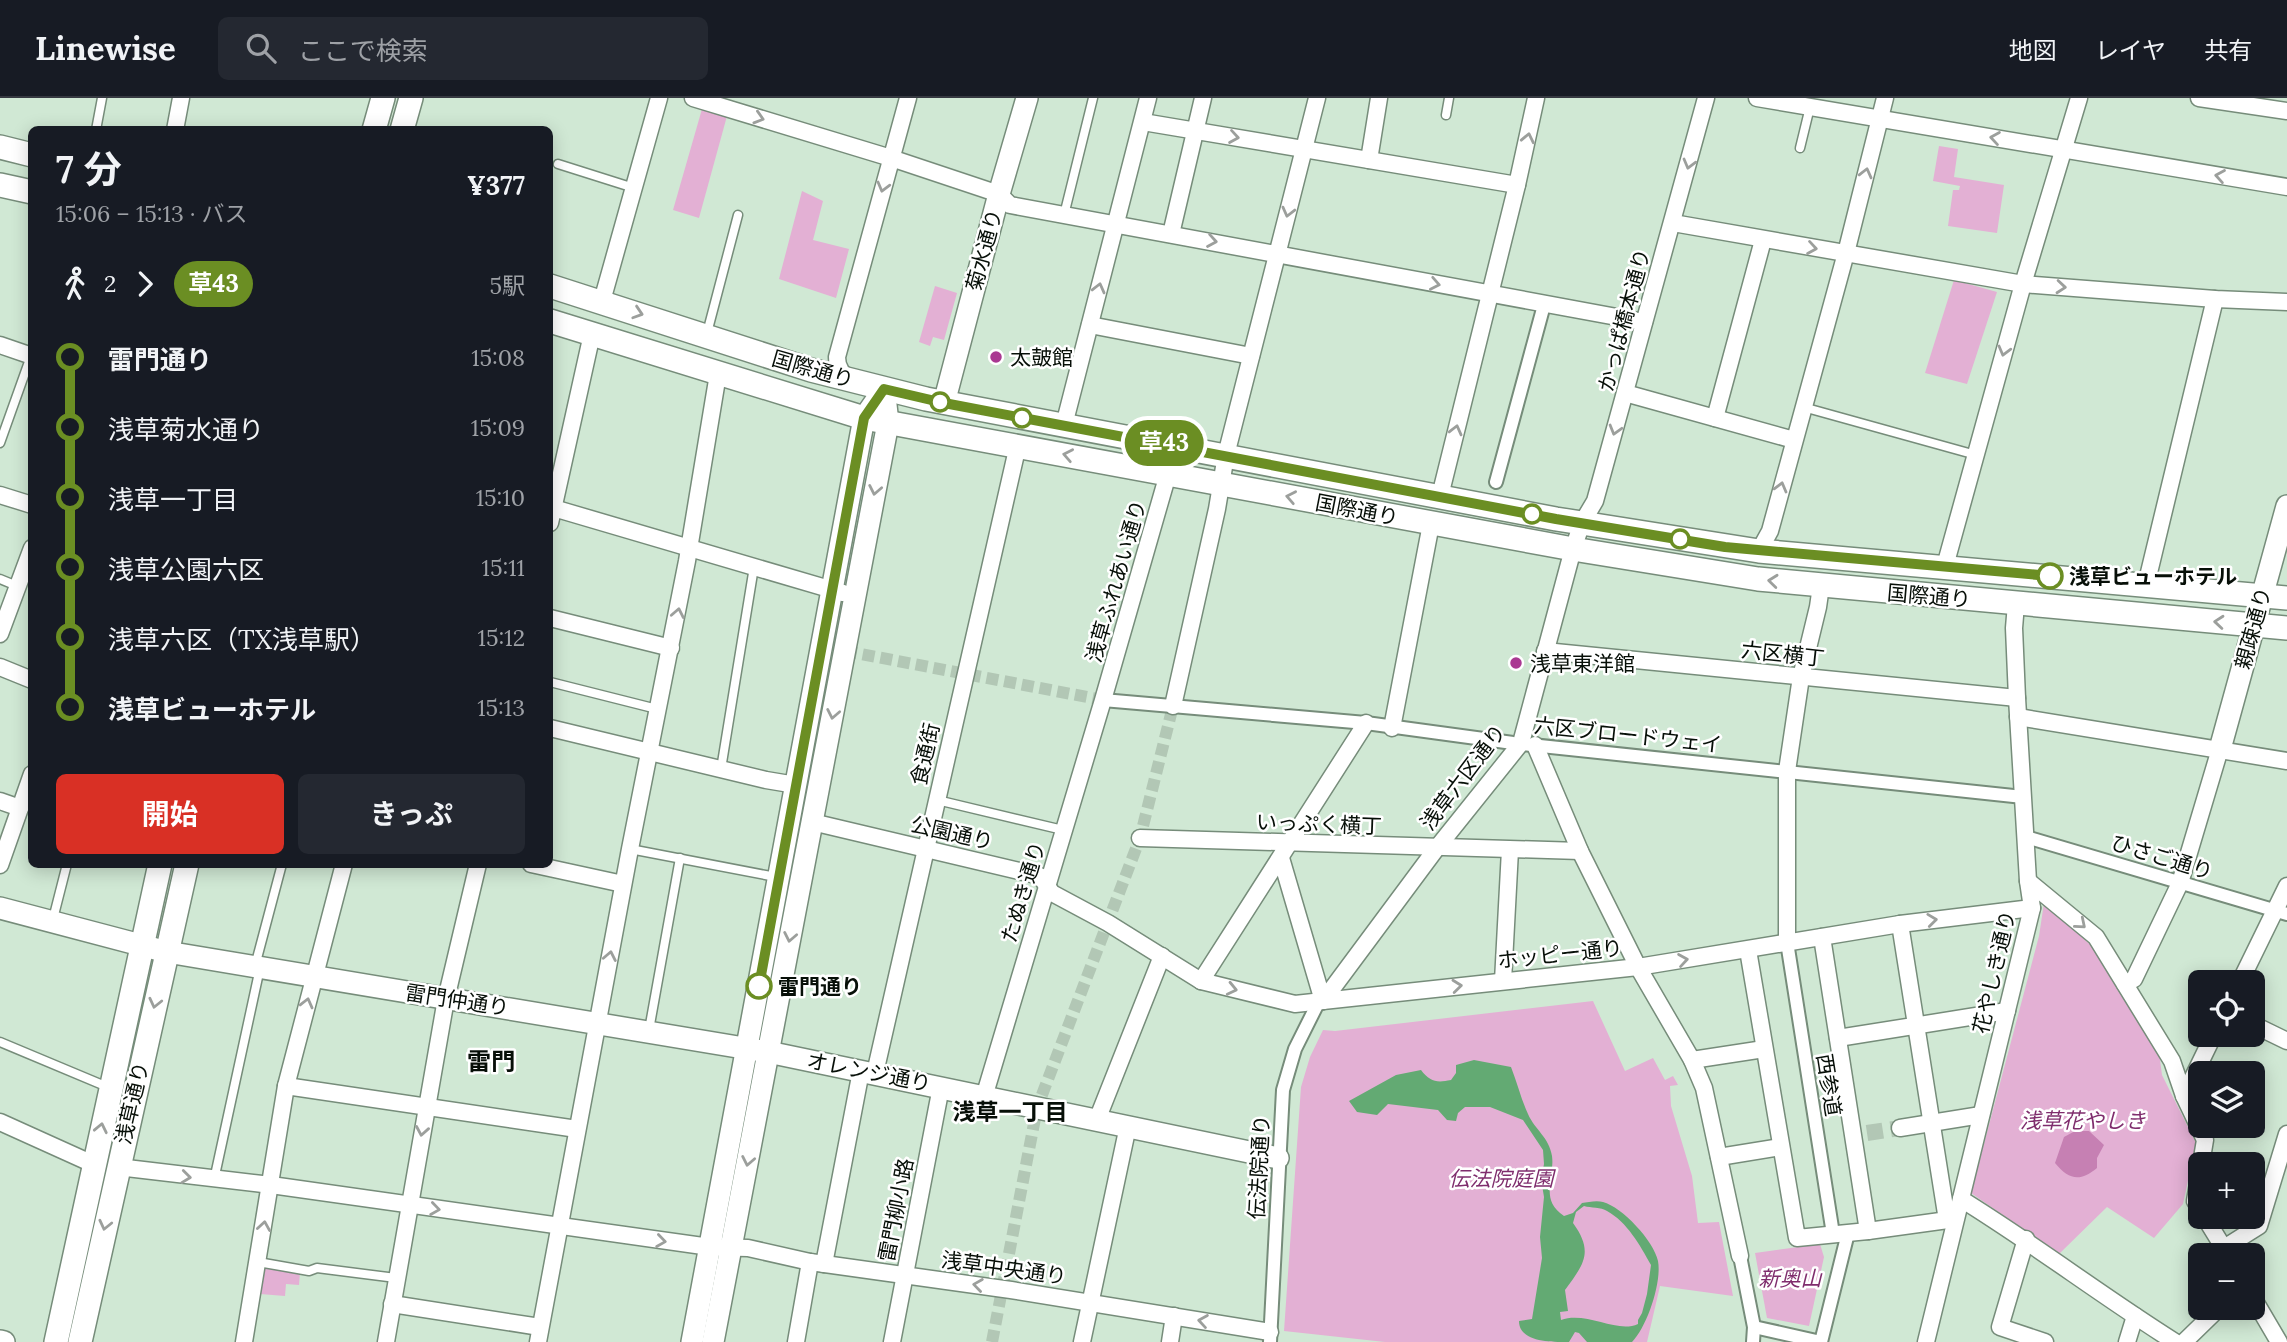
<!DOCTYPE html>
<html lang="ja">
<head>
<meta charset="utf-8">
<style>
  :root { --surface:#171b24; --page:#242831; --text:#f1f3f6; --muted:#9ea1a6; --line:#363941; --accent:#d93025 }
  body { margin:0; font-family:Lora,"Noto Sans JP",serif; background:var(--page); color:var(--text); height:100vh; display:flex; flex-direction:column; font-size:26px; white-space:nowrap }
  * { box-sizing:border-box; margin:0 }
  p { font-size:23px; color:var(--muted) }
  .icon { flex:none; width:38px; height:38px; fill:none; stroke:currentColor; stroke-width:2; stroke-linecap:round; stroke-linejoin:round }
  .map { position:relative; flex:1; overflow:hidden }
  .drawer { position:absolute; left:28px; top:28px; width:525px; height:742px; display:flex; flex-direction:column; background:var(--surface); border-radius:10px; box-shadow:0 4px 18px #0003 }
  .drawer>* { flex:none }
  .badge { padding:0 14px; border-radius:23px; font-size:24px; line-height:46px }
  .controls { position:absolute; left:2188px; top:872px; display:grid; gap:14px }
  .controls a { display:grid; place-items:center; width:77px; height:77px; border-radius:10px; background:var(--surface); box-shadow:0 4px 18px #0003; font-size:35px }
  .map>.badge { position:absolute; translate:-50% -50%; box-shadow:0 0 0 4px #fff }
  .legs { display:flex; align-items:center; gap:10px; height:77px; padding:0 28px; font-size:23px }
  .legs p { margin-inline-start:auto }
  .summary { display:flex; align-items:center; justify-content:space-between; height:119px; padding:0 28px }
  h1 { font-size:38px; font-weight:700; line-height:52px }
  .cta { display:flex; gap:14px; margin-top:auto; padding:14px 28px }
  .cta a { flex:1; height:80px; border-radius:10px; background:var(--accent); color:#fff; font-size:28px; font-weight:700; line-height:80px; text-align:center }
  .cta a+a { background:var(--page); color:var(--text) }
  ul { padding:0 28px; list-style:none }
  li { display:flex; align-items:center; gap:24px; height:70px; font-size:26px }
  li i { display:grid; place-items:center; width:10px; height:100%; margin:0 9px; background:currentColor }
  li i::after { content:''; width:18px; height:18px; margin:-9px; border:5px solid; border-radius:50%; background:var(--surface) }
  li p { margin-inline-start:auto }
  li:first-child i { background:linear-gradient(#0000 50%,currentColor 0) }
  li:last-child i { background:linear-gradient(currentColor 50%,#0000 0) }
  header { display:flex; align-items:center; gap:42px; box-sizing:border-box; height:98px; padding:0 35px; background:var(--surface); border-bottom:2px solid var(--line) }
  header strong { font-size:33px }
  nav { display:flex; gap:38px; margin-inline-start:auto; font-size:24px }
  .search { width:490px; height:63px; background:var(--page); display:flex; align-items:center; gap:18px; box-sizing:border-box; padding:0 24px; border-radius:10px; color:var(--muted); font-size:26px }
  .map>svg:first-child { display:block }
</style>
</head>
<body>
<header>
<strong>Linewise</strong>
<div class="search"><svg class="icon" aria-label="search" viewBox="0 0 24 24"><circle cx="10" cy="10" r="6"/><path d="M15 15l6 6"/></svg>ここで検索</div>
<nav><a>地図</a><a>レイヤ</a><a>共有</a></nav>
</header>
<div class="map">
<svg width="2287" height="1244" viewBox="0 0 2287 1244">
  <rect width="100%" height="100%" fill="#d0e8d4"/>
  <g fill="#e3b0d4">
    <polygon points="702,11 727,18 699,120 673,112"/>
    <polygon points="1939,48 1958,51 1954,79 2004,87 1997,135 1948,128 1953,92 1959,92 1960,88 1933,83"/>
    <polygon points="802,93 823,103 813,142 849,151 836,200 779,181"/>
    <polygon points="1954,182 1997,194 1967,286 1925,275"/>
    <polygon points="935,188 957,195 944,242 933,239 930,248 919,244"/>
    <polygon points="2044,805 2094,850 2159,954 2162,977 2196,1045 2183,1106 2154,1140 2107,1109 2059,1156 1971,1095 2039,838"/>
    <polygon points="1593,903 1625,973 1653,960 1665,982 1673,978 1678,987 1670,988 1671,1008 1692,1078 1698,1125 1719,1124 1733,1198 1660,1188 1647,1244 1385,1244 1284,1233 1301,989 1310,959 1323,932 1335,933"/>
    <polygon points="1820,1146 1824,1159 1809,1228 1767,1220 1755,1155"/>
    <polygon points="263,1168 300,1174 299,1187 286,1186 285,1198 260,1196"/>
  </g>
  <path fill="#c680b3" d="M2075 1033H2089L2104 1047 2097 1060V1070C2080 1084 2069 1082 2055 1065L2064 1039Z"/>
  <path fill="#63aa73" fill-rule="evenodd" d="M1474 962 1511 969C1517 984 1521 1001 1528 1016 1535 1032 1549 1039 1552 1058 1555 1081 1539 1101 1564 1118L1573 1115 1582 1105C1588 1104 1597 1102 1603 1104 1622 1109 1654 1143 1658 1163 1662 1184 1647 1229 1632 1244H1587L1579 1235 1575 1234 1569 1244C1551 1244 1519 1244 1519 1223L1532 1221 1542 1160 1540 1139 1544 1099 1541 1081 1544 1066 1543 1052 1523 1022 1490 1009H1465L1458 1015 1456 1023 1447 1022 1438 1012 1388 1006 1377 1017 1357 1014 1349 1003 1396 977 1421 972C1430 984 1437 985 1451 982L1456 975V967ZM1584 1108C1591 1110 1601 1109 1607 1113 1627 1124 1640 1147 1651 1167L1647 1196 1642 1215 1638 1222V1226C1617 1236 1587 1213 1561 1222L1560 1214 1568 1213 1565 1192C1584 1166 1594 1154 1573 1125L1576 1114Z"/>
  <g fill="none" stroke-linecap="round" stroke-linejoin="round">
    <g stroke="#b2c7b5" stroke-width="12" stroke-dasharray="12 6" stroke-linecap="butt">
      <polyline points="845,553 1103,602"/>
      <polyline points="992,1244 1037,1010 1140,740 1173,608"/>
    </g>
    <polyline stroke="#b2c7b5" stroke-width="16" stroke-dasharray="16 8" stroke-linecap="butt" points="1867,1035 1900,1030"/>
    <defs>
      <g id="service">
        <polyline points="1446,17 1449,0"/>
        <polyline points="96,32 102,0"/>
        <polyline points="1800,50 1810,9"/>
        <polyline points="558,66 634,90"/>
        <polyline points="1064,117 1093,0"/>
        <polyline points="707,235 738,117"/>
        <polyline points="1803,309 1976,357"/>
        <polyline points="0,345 31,258"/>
        <polyline points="0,481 17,488"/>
        <polyline points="550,584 657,611"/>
        <polyline points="721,671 754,469"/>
        <polyline points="937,702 1063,732"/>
        <polyline points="630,751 776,779"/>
        <polyline points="53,821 67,766"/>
        <polyline points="255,868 282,766"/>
        <polyline points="649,932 680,760"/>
        <polyline points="0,944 110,990"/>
        <polyline points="214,1082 260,870"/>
        <polyline points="258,1164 309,1173 317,1170 396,1180"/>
      </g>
      <g id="pedestrian">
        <polyline points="1496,384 1544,207"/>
        <polyline points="1103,602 1366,625 1513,645 2023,699"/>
        <polyline points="2026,739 2287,816"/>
        <polyline points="1787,844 1833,1136"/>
        <polyline points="1740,1158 1754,1229 1753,1244"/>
        <polyline points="1754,1229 1821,1244"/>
        <polyline points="1270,1244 1283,992 1295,951 1319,903"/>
        <polyline points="1821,1244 1848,1135"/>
      </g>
      <g id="minor">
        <polyline points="693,0 891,60 999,96 1010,107 1644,224"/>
        <polyline points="1757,0 2287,89"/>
        <polyline points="2199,0 2287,13"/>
        <polyline points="1143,24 1517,87"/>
        <polyline points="175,32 181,0"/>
        <polyline points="1369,62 1379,0"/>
        <polyline points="1673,125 2023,186 2215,201 2287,204"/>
        <polyline points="1171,136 1203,0"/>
        <polyline points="602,203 659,0"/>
        <polyline points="1090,227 1251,258"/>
        <polyline points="0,247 32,258"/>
        <path d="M853 282C842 278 837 270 837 259L908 0"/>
        <polyline points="1625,295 1794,342"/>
        <polyline points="1715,320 1763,142"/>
        <polyline points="1064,327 1148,0"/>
        <polyline points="0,397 32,407"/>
        <polyline points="1440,398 1517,87 1536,0"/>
        <polyline points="550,409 843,495"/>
        <polyline points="550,425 592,236"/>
        <polyline points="1759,453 1770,433 1846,155 1885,0"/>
        <polyline points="1945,468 2023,186 2079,0"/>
        <polyline points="2146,487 2215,201"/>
        <polyline points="550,520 671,550"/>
        <polyline points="0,536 32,450"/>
        <polyline points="1545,553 2017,600"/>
        <polyline points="0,569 32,582"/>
        <polyline points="1173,608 1217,411 1226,357 1317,0"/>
        <polyline points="2018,619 2287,663"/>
        <polyline points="550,630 766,682 796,687"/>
        <polyline points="1392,630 1431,426"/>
        <polyline points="1535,647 1580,753 1638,869 1692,962 1704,990 1740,1158"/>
        <polyline points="0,703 20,710"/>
        <polyline points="812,724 1040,778 1052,795 1108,825 1201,883 1295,906 1638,869 1900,826 2032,810"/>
        <polyline points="1140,740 1580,753"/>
        <polyline points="1281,760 1323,903"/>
        <polyline points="531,766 623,786"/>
        <polyline points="0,767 32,676"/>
        <polyline points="2028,783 2096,839 2172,963 2184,998 2205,1042 2201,1066"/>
        <polyline points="1900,826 1947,1122"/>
        <polyline points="1822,839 1868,1133"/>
        <polyline points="1787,844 1787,673 1801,579 1818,509 1821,488"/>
        <polyline points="1748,852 1797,1140 1868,1133 1955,1121"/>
        <polyline points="1201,883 1366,625"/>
        <polyline points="1503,883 1510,752"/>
        <polyline points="2240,884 2287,788"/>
        <polyline points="2125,886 2134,881 2180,785 2220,651"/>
        <polyline points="1323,903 1436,751 1521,645 1573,451 1582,425 1595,403 1706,0"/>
        <polyline points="2252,926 2287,943"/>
        <polyline points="1838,940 2007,913"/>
        <polyline points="1692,962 1764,951"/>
        <polyline points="875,975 1018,347"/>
        <polyline points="286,988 577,1031"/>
        <polyline points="2184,998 2214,936"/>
        <polyline points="984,999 1103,602 1168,376"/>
        <polyline points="1097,1022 1162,858"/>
        <polyline points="0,1024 93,1066"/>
        <polyline points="1900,1030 1981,1017"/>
        <polyline points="1719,1059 1781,1049"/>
        <polyline points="118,1069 271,1087 710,1149 748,1150 810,1164 1011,1192 1270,1234"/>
        <polyline points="2200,1074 2195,1103 2200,1111"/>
        <path d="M1961 1101C2034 1146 2102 1198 2175 1244"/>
        <polyline points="2204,1118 2228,1157"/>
        <polyline points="2026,1141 2000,1229 2045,1244"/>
        <polyline points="2224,1150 2259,1128 2287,1036"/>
        <polyline points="824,1166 861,973"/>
        <polyline points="2252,1198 2279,1244"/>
        <polyline points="392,1206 540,1229"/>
        <polyline points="244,1244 286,988 344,766"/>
        <polyline points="386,1244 446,901 478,766"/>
        <polyline points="538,1244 630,751 687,463 718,276"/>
        <polyline points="796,1244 810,1164"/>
        <polyline points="892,1244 941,989"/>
        <polyline points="1082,1244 1128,1028"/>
        <polyline points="1170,1244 1174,1218"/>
        <polyline points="1926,1244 2032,810 2028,783 2017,600 2014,530 2016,506"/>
        <polyline points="2127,1244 2135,1218"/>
        <polyline points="2184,1244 2220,1209"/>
      </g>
      <g id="tertiary">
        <polyline points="944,305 999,96 1027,0"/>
        <polyline points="2220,651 2287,408"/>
        <polyline points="0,810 167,854 768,954 1278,1060"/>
        <polyline points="0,1243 4,1244"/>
        <polyline points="692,1244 864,320 884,291"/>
        <polyline points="713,1244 888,325 886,307"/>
      </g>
      <g id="secondary">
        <polyline points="374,32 383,0"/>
        <polyline points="402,32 411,0"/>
        <polyline points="0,49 32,57"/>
        <polyline points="0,87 32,94"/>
        <polyline points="550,188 811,272 926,301 1556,421 1759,453 2287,500"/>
        <polyline points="550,223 864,320 1573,451 1758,481 2287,530"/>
        <polyline points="56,1244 160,766"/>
        <polyline points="80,1244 187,766"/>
      </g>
    </defs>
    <use href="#service" stroke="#768c7a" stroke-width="11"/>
    <use href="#pedestrian" stroke="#768c7a" stroke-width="16"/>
    <use href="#minor" stroke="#768c7a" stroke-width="19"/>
    <use href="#tertiary" stroke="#768c7a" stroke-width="24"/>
    <use href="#secondary" stroke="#768c7a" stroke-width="26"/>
    <use href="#service" stroke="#fff" stroke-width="8"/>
    <use href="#pedestrian" stroke="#fff" stroke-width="12"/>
    <use href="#minor" stroke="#fff" stroke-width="16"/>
    <use href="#tertiary" stroke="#fff" stroke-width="21"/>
    <use href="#secondary" stroke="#fff" stroke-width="23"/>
  </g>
  <defs><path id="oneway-chevron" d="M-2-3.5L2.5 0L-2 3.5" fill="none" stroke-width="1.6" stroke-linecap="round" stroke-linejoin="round" transform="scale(1.75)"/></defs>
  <g stroke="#9c9f9c">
    <use href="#oneway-chevron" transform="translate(759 20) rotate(17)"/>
    <use href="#oneway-chevron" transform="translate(1234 39) rotate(9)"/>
    <use href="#oneway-chevron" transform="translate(1528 40) rotate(-78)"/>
    <use href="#oneway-chevron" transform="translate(1995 40) rotate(-171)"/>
    <use href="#oneway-chevron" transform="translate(1689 66) rotate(105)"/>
    <use href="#oneway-chevron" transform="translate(1866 75) rotate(-76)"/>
    <use href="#oneway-chevron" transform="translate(2220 78) rotate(-170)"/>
    <use href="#oneway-chevron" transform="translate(883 89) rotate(105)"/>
    <use href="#oneway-chevron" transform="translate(1288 114) rotate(104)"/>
    <use href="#oneway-chevron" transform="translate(1212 143) rotate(10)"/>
    <use href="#oneway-chevron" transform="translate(1812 150) rotate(9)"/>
    <use href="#oneway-chevron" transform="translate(1435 186) rotate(11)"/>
    <use href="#oneway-chevron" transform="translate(2061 189) rotate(5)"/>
    <use href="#oneway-chevron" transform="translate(1099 190) rotate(-76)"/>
    <use href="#oneway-chevron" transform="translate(638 215) rotate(18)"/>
    <use href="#oneway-chevron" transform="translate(2004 253) rotate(105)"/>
    <use href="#oneway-chevron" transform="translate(1456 332) rotate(-76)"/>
    <use href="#oneway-chevron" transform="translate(1615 332) rotate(106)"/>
    <use href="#oneway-chevron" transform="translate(1068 357) rotate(-169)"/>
    <use href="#oneway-chevron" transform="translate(1781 389) rotate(-75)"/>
    <use href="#oneway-chevron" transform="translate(875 392) rotate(101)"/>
    <use href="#oneway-chevron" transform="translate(1291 399) rotate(-169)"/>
    <use href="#oneway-chevron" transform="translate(1773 483) rotate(-174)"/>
    <use href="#oneway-chevron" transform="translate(678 515) rotate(-79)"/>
    <use href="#oneway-chevron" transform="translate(2219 524) rotate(-175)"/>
    <use href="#oneway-chevron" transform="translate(833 616) rotate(101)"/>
    <use href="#oneway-chevron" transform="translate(1932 822) rotate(-7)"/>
    <use href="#oneway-chevron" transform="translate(2081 826) rotate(40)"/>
    <use href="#oneway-chevron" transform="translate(790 839) rotate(101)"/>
    <use href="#oneway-chevron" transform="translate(610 858) rotate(-79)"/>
    <use href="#oneway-chevron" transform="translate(1683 862) rotate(-9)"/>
    <use href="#oneway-chevron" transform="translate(1457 888) rotate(-6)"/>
    <use href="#oneway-chevron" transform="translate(1232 891) rotate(13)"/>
    <use href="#oneway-chevron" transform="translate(155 905) rotate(103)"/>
    <use href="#oneway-chevron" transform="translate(307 905) rotate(-76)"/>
    <use href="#oneway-chevron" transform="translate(101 1030) rotate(-78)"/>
    <use href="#oneway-chevron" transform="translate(422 1033) rotate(100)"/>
    <use href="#oneway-chevron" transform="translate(748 1063) rotate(101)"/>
    <use href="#oneway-chevron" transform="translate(186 1079) rotate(7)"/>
    <use href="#oneway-chevron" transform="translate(435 1111) rotate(8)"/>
    <use href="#oneway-chevron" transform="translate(105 1127) rotate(103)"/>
    <use href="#oneway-chevron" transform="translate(264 1128) rotate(-81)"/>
    <use href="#oneway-chevron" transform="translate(661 1143) rotate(8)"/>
    <use href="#oneway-chevron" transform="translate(978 1187) rotate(-172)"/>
    <use href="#oneway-chevron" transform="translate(1203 1223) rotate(-171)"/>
  </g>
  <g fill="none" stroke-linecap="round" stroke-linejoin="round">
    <defs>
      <polyline id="line-1" points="759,888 864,320 884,291 944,305 1556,421 1725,449 2050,478"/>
    </defs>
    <use href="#line-1" stroke="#fff" stroke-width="16"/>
    <use href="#line-1" stroke="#6b8e23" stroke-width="10"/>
  </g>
  <g fill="#aa3892" stroke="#fff" stroke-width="2.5">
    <circle cx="996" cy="259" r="7"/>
    <circle cx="1516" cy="565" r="7"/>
  </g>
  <g fill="#fff" stroke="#6b8e23" stroke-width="3.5">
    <circle cx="940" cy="304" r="9"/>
    <circle cx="1022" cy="320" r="9"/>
    <circle cx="1532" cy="416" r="9"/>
    <circle cx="1680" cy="441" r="9"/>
    <circle cx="2050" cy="478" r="12"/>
    <circle cx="759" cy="888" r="12"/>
  </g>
  <g text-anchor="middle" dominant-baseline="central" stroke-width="5" stroke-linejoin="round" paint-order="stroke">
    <g font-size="21" fill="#070f08" stroke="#fff">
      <text transform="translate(984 152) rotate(-75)">菊水通り</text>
      <text transform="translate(1624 222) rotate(-75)">かっぱ橋本通り</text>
      <text transform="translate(813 271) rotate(16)">国際通り</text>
      <text transform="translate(1357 412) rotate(11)">国際通り</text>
      <text transform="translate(1116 483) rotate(-74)">浅草ふれあい通り</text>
      <text transform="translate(1929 498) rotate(5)">国際通り</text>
      <text transform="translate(2253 530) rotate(-75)">親疎通り</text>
      <text transform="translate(1783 556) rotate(6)">六区横丁</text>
      <text transform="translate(1628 637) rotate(6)">六区ブロードウェイ</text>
      <text transform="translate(925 656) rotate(-77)">食通街</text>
      <text transform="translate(1463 679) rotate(-53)">浅草六区通り</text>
      <text transform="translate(1319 726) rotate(2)">いっぷく横丁</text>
      <text transform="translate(952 735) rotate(13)">公園通り</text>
      <text transform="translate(2162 759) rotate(17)">ひさご通り</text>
      <text transform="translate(1023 794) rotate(-73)">たぬき通り</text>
      <text transform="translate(1560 856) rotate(-6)">ホッピー通り</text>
      <text transform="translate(1994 874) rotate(-77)">花やしき通り</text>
      <text transform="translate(457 902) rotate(9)">雷門仲通り</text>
      <text transform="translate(869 974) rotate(11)">オレンジ通り</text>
      <text transform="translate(1829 987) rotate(81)">西参道</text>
      <text transform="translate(132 1005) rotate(-77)">浅草通り</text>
      <text transform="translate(1259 1069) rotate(-87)">伝法院通り</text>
      <text transform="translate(896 1112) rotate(-79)">雷門柳小路</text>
      <text transform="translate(1004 1170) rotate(8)">浅草中央通り</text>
    </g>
    <g font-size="21" fill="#070f08" stroke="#fff" text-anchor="start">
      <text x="1010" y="259">太皷館</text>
      <text x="1530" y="565">浅草東洋館</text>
    </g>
    <g font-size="21" font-weight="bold" fill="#070f08" stroke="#fff" text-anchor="start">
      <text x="2069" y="478">浅草ビューホテル</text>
      <text x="778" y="888">雷門通り</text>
    </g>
    <g font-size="21" font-style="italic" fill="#7f2d6d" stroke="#fff">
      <text x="2083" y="1022">浅草花やしき</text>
      <text x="1501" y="1080">伝法院庭園</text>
      <text x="1790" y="1180">新奥山</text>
    </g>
    <g font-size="23" font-weight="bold" fill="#070f08" stroke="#fff">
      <text x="1010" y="1013">浅草一丁目</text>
    </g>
    <g font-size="24" font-weight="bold" fill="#070f08" stroke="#fff">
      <text x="491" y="963">雷門</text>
    </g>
  </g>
</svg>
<div class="controls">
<a><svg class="icon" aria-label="locate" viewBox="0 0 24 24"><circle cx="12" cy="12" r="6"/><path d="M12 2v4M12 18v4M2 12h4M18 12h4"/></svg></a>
<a><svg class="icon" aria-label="layers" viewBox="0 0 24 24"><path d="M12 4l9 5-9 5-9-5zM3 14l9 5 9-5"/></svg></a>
<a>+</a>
<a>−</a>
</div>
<b class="badge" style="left:1164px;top:345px;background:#6b8e23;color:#fff">草43</b>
<section class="drawer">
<div class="summary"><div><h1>7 分</h1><p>15:06 – 15:13 · バス</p></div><b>¥377</b></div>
<div class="legs"><svg class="icon" aria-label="walk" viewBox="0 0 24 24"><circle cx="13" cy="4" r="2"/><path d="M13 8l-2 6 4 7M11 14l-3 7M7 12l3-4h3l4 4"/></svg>2<svg class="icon" aria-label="forward" viewBox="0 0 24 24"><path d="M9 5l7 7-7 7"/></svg><b class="badge" style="background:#6b8e23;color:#fff">草43</b><p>5駅</p></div>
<ul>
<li><i style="color:#6b8e23"></i><b>雷門通り</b><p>15:08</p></li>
<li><i style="color:#6b8e23"></i><span>浅草菊水通り</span><p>15:09</p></li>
<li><i style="color:#6b8e23"></i><span>浅草一丁目</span><p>15:10</p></li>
<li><i style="color:#6b8e23"></i><span>浅草公園六区</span><p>15:11</p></li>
<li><i style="color:#6b8e23"></i><span>浅草六区（TX浅草駅）</span><p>15:12</p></li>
<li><i style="color:#6b8e23"></i><b>浅草ビューホテル</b><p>15:13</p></li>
</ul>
<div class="cta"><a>開始</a><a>きっぷ</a></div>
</section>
</div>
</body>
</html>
